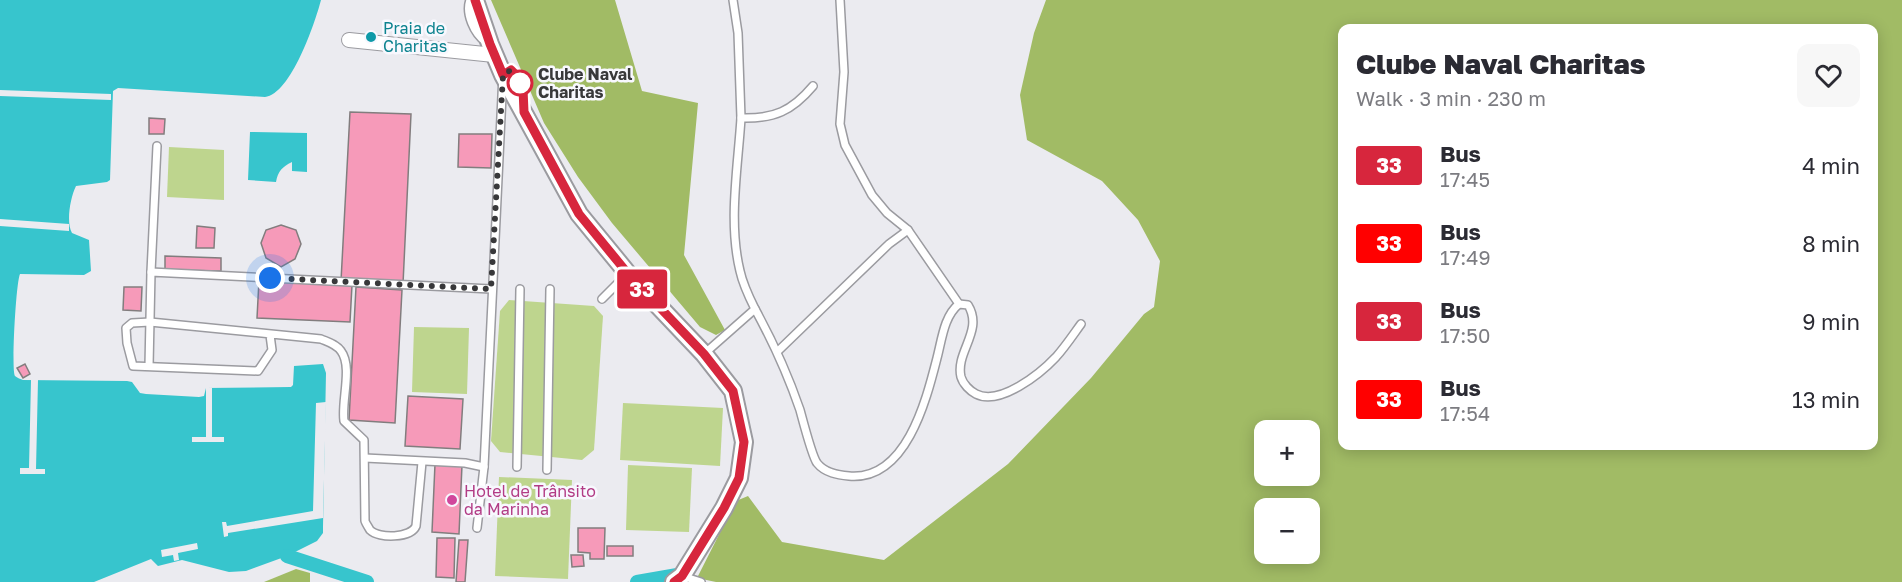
<!DOCTYPE html>
<html lang="en">
<head>
<meta charset="utf-8">
<style>
  :root { --surface:#fff; --page:#f7f7f7; --text:#2b2b33; --muted:#7c7c81 }
  body { margin:0; font-family:"Golos Text",sans-serif; background:var(--page); color:var(--text); height:100vh; display:flex; flex-direction:column; font-size:22px; white-space:nowrap }
  * { box-sizing:border-box; margin:0 }
  p { font-size:20px; color:var(--muted) }
  .icon { flex:none; width:33px; height:33px; fill:none; stroke:currentColor; stroke-width:2; stroke-linecap:round; stroke-linejoin:round }
  .map { position:relative; flex:1; overflow:hidden }
  .side { position:absolute; left:1338px; top:24px; width:540px; height:426px; display:flex; flex-direction:column; background:var(--surface); border-radius:12px; box-shadow:0 3px 15px #0003 }
  .side>* { flex:none }
  .badge { padding:0 12px; border-radius:4px; font-size:21px; line-height:39px }
  .buttons { position:absolute; left:1254px; top:420px; display:grid; gap:12px }
  .buttons a { display:grid; place-items:center; width:66px; height:66px; border-radius:12px; background:var(--surface); box-shadow:0 3px 15px #0003; font-size:30px }
  .you { position:absolute; width:30px; height:30px; margin:-15px; border:4px solid #fff; border-radius:50%; background:#1a73e8; box-shadow:0 0 0 9px #1a73e833 }
  .map>.badge { position:absolute; translate:-50% -50%; box-shadow:0 0 0 3px #fff }
  .round { display:grid; place-items:center; flex:none; width:63px; height:63px; border-radius:12px; background:var(--page) }
  .summary { display:flex; align-items:center; justify-content:space-between; height:102px; padding:0 18px }
  h1 { font-size:28px; font-weight:800; line-height:45px }
  ul { padding:0; list-style:none }
  li { display:flex; align-items:center; gap:18px; height:78px; padding:0 18px }
  li div { flex:1 }
  li b { display:block; font-size:22px }
  li em { font-style:normal }
  li .badge { min-width:66px; font-weight:700; text-align:center }
  .map>svg:first-child { display:block }
</style>
</head>
<body>
<div class="map">
<svg width="1902" height="582" viewBox="0 0 1902 582">
  <rect width="100%" height="100%" fill="#ebebf0"/>
  <g fill="#bed58e">
    <polygon points="169,147 224,150 224,200 167,197"/>
    <polygon points="509,300 594,306 603,316 594,450 582,460 500,452 491,441 500,311"/>
    <polygon points="414,327 469,328 467,394 412,392"/>
    <polygon points="623,403 723,408 720,466 620,460"/>
    <polygon points="628,465 692,468 689,532 626,530"/>
    <polygon points="499,477 572,480 568,579 495,576"/>
  </g>
  <g fill="#a1bb65" fill-rule="evenodd">
    <polygon points="491,0 615,0 642,91 698,103 684,255 725,330 716,335 700,327 612,223 578,177 544,123"/>
    <path d="M1046 0H1902V582H716L697 578 736 501 748 496 782 542 884 560 1008 464 1091 378 1144 314 1154 307 1160 261 1138 220 1102 181 1027 140 1020 95 1034 33ZM1342 28H1874V446H1342ZM1264 430H1310V476H1264ZM1264 508H1310V554H1264Z"/>
    <polygon points="296,569 310,573 310,582 264,582"/>
  </g>
  <g fill="#37c5cd">
    <path d="M0 0H321C315 23 291 94 265 97L118 88 113 91 110 180 107 182 76 186C70 198 66 223 72 233L89 240 91 271 84 275 20 274C16 282 11 371 15 376 17 378 21 379 23 380L127 381 132 382 140 393 146 394 199 397 204 396 206 388 291 387 293 385 294 366 323 364 326 373 323 527V533L317 541 287 556 246 571 229 572 182 560 158 566 151 559 94 582H0Z"/>
    <path d="M250 132 307 133V172L292 171V162C282 167 278 171 276 182L248 180Z"/>
  </g>
  <g fill="#ebebf0">
    <polygon points="0,90 111,94 111,100 0,96"/>
    <polygon points="0,219 69,224 69,231 0,226"/>
    <polygon points="31,380 38,380 36,469 45,469 45,474 20,474 20,468 29,468"/>
    <polygon points="206,388 212,388 212,437 224,437 224,442 192,442 192,437 206,437"/>
    <polygon points="326,402 323,518 228,533 228,536 224,537 222,522 226,522 227,526 313,511 316,403"/>
    <polygon points="197,543 198,549 178,553 179,560 174,561 173,555 162,557 161,550"/>
  </g>
  <g fill="none" stroke-linecap="round" stroke-linejoin="round">
    <g stroke="#37c5cd" stroke-width="14">
      <polyline points="287,556 367,582"/>
      <polyline points="637,582 683,574"/>
    </g>
  </g>
  <g fill="#f69ab9" stroke="#827d7e" stroke-width="1.5">
    <polygon points="350,112 411,114 403,284 341,281"/>
    <polygon points="149,118 165,119 164,134 149,134"/>
    <polygon points="459,134 492,134 491,168 458,167"/>
    <polygon points="281,225 296,230 301,244 295,259 281,267 266,258 261,243 266,230"/>
    <polygon points="197,226 215,228 214,248 196,248"/>
    <polygon points="165,256 221,258 221,271 165,270"/>
    <polygon points="259,280 352,285 350,322 257,318"/>
    <polygon points="124,287 142,287 141,311 123,310"/>
    <polygon points="356,287 402,290 395,423 349,420"/>
    <polygon points="25,364 30,374 23,378 17,368"/>
    <polygon points="408,396 463,399 460,449 405,446"/>
    <polygon points="435,464 462,465 459,534 432,532"/>
    <polygon points="578,528 605,528 604,559 590,559 590,553 578,552"/>
    <polygon points="437,538 455,538 454,578 436,577"/>
    <polygon points="459,540 468,540 465,582 456,582"/>
    <rect x="607" y="546" width="26" height="10"/>
    <polygon points="571,555 583,555 584,566 572,567"/>
  </g>
  <g fill="none" stroke-linecap="round" stroke-linejoin="round">
    <defs>
      <g id="service">
        <path d="M470 0C465 13 474 34 486 42"/>
        <polyline points="733,0 738,33 741,118"/>
        <polyline points="840,0 844,72 840,124 845,145 872,195 887,213 908,230 959,304"/>
        <polyline points="151,272 157,146"/>
        <polyline points="602,299 621,280 629,275"/>
        <path d="M755 309C773 342 788 375 800 410 803 421 812 456 817 463 825 473 838 475 849 476 906 481 926 401 937 358 942 339 944 316 959 304L968 305C984 331 955 352 961 377 963 384 970 391 976 394 1000 406 1040 374 1056 357 1065 347 1073 335 1081 324"/>
        <path d="M270 335 272 350 258 371 133 366 127 343 126 328 132 323 150 322 321 339C328 342 336 344 341 351 353 367 341 401 344 421L364 440 365 521C365 522 370 530 370 530 379 539 411 538 416 526L422 462"/>
        <polyline points="778,351 889,244 908,230"/>
        <path d="M704 354 755 309C749 297 743 285 740 271 728 222 738 167 741 118 774 119 792 111 813 86"/>
        <polyline points="149,366 151,272 491,289"/>
        <polyline points="365,458 465,463 484,467"/>
        <polyline points="517,467 520,289"/>
        <polyline points="547,470 550,289"/>
        <path d="M477 528 484 467 503 75 511 71C521 79 524 92 524 105"/>
        <polyline points="682,576 701,582"/>
      </g>
      <polyline id="minor" points="349,40 494,55"/>
      <polyline id="tertiary" points="475,0 490,44 503,75 579,214 629,275 704,354 733,391 744,442 739,478 724,508 682,576 674,582"/>
    </defs>
    <use href="#service" stroke="#9b9ba0" stroke-width="10"/>
    <use href="#minor" stroke="#9b9ba0" stroke-width="16"/>
    <use href="#tertiary" stroke="#9b9ba0" stroke-width="20"/>
    <use href="#service" stroke="#fff" stroke-width="7"/>
    <use href="#minor" stroke="#fff" stroke-width="14"/>
    <use href="#tertiary" stroke="#fff" stroke-width="16"/>
  </g>
  <g fill="none" stroke-linecap="round" stroke-linejoin="round">
    <defs>
      <polyline id="line" points="475,0 490,44 503,75 511,70 515,74 523,89 524,112 579,214 629,275 704,354 733,391 744,442 739,478 724,508 682,576 674,582"/>
    </defs>
    <use href="#line" stroke="#fff" stroke-width="14"/>
    <use href="#line" stroke="#d7263d" stroke-width="9"/>
    <polyline stroke="#38383a" stroke-width="6" stroke-dasharray="0 10.8" points="270,278 491,289 503,75 511,70 515,74 523,89 520,83"/>
  </g>
  <circle fill="#0f9aa8" stroke="#f8f8fe" stroke-width="2" cx="371" cy="37" r="6"/>
  <circle fill="#fff" stroke="#d7263d" stroke-width="3" cx="520" cy="83" r="12"/>
  <circle fill="#d1479c" stroke="#f8f8fe" stroke-width="2" cx="452" cy="500" r="6"/>
  <g text-anchor="middle" dominant-baseline="central" stroke-width="5" stroke-linejoin="round" paint-order="stroke">
    <g font-size="16" fill="#0d838f" stroke="#f8f8fe" text-anchor="start">
      <text x="383" y="28">Praia de<tspan x="383" dy="18">Charitas</tspan></text>
    </g>
    <g font-size="16" font-weight="bold" fill="#38383a" stroke="#f8f8fe" text-anchor="start">
      <text x="538" y="74">Clube Naval<tspan x="538" dy="18">Charitas</tspan></text>
    </g>
    <g font-size="16" fill="#b23c85" stroke="#f8f8fe" text-anchor="start">
      <text x="464" y="491">Hotel de Trânsito<tspan x="464" dy="18">da Marinha</tspan></text>
    </g>
  </g>
</svg>
<div class="buttons">
<a>+</a>
<a>−</a>
</div>
<div class="you" style="left:270px;top:278px"></div>
<b class="badge" style="left:642px;top:289px;background:#d7263d;color:#fff">33</b>
<section class="side">
<div class="summary"><div><h1>Clube Naval Charitas</h1><p>Walk · 3 min · 230 m</p></div><a class="round"><svg class="icon" aria-label="heart" viewBox="0 0 24 24"><path d="M12 20l-8-8c-3-5 5-10 8-4 3-6 11-1 8 4z"/></svg></a></div>
<ul>
<li><span class="badge" style="background:#d7263d;color:#fff">33</span><div><b>Bus</b><p>17:45</p></div><em>4 min</em></li>
<li><span class="badge" style="background:#f00;color:#fff">33</span><div><b>Bus</b><p>17:49</p></div><em>8 min</em></li>
<li><span class="badge" style="background:#d7263d;color:#fff">33</span><div><b>Bus</b><p>17:50</p></div><em>9 min</em></li>
<li><span class="badge" style="background:#f00;color:#fff">33</span><div><b>Bus</b><p>17:54</p></div><em>13 min</em></li>
</ul>
</section>
</div>
</body>
</html>
